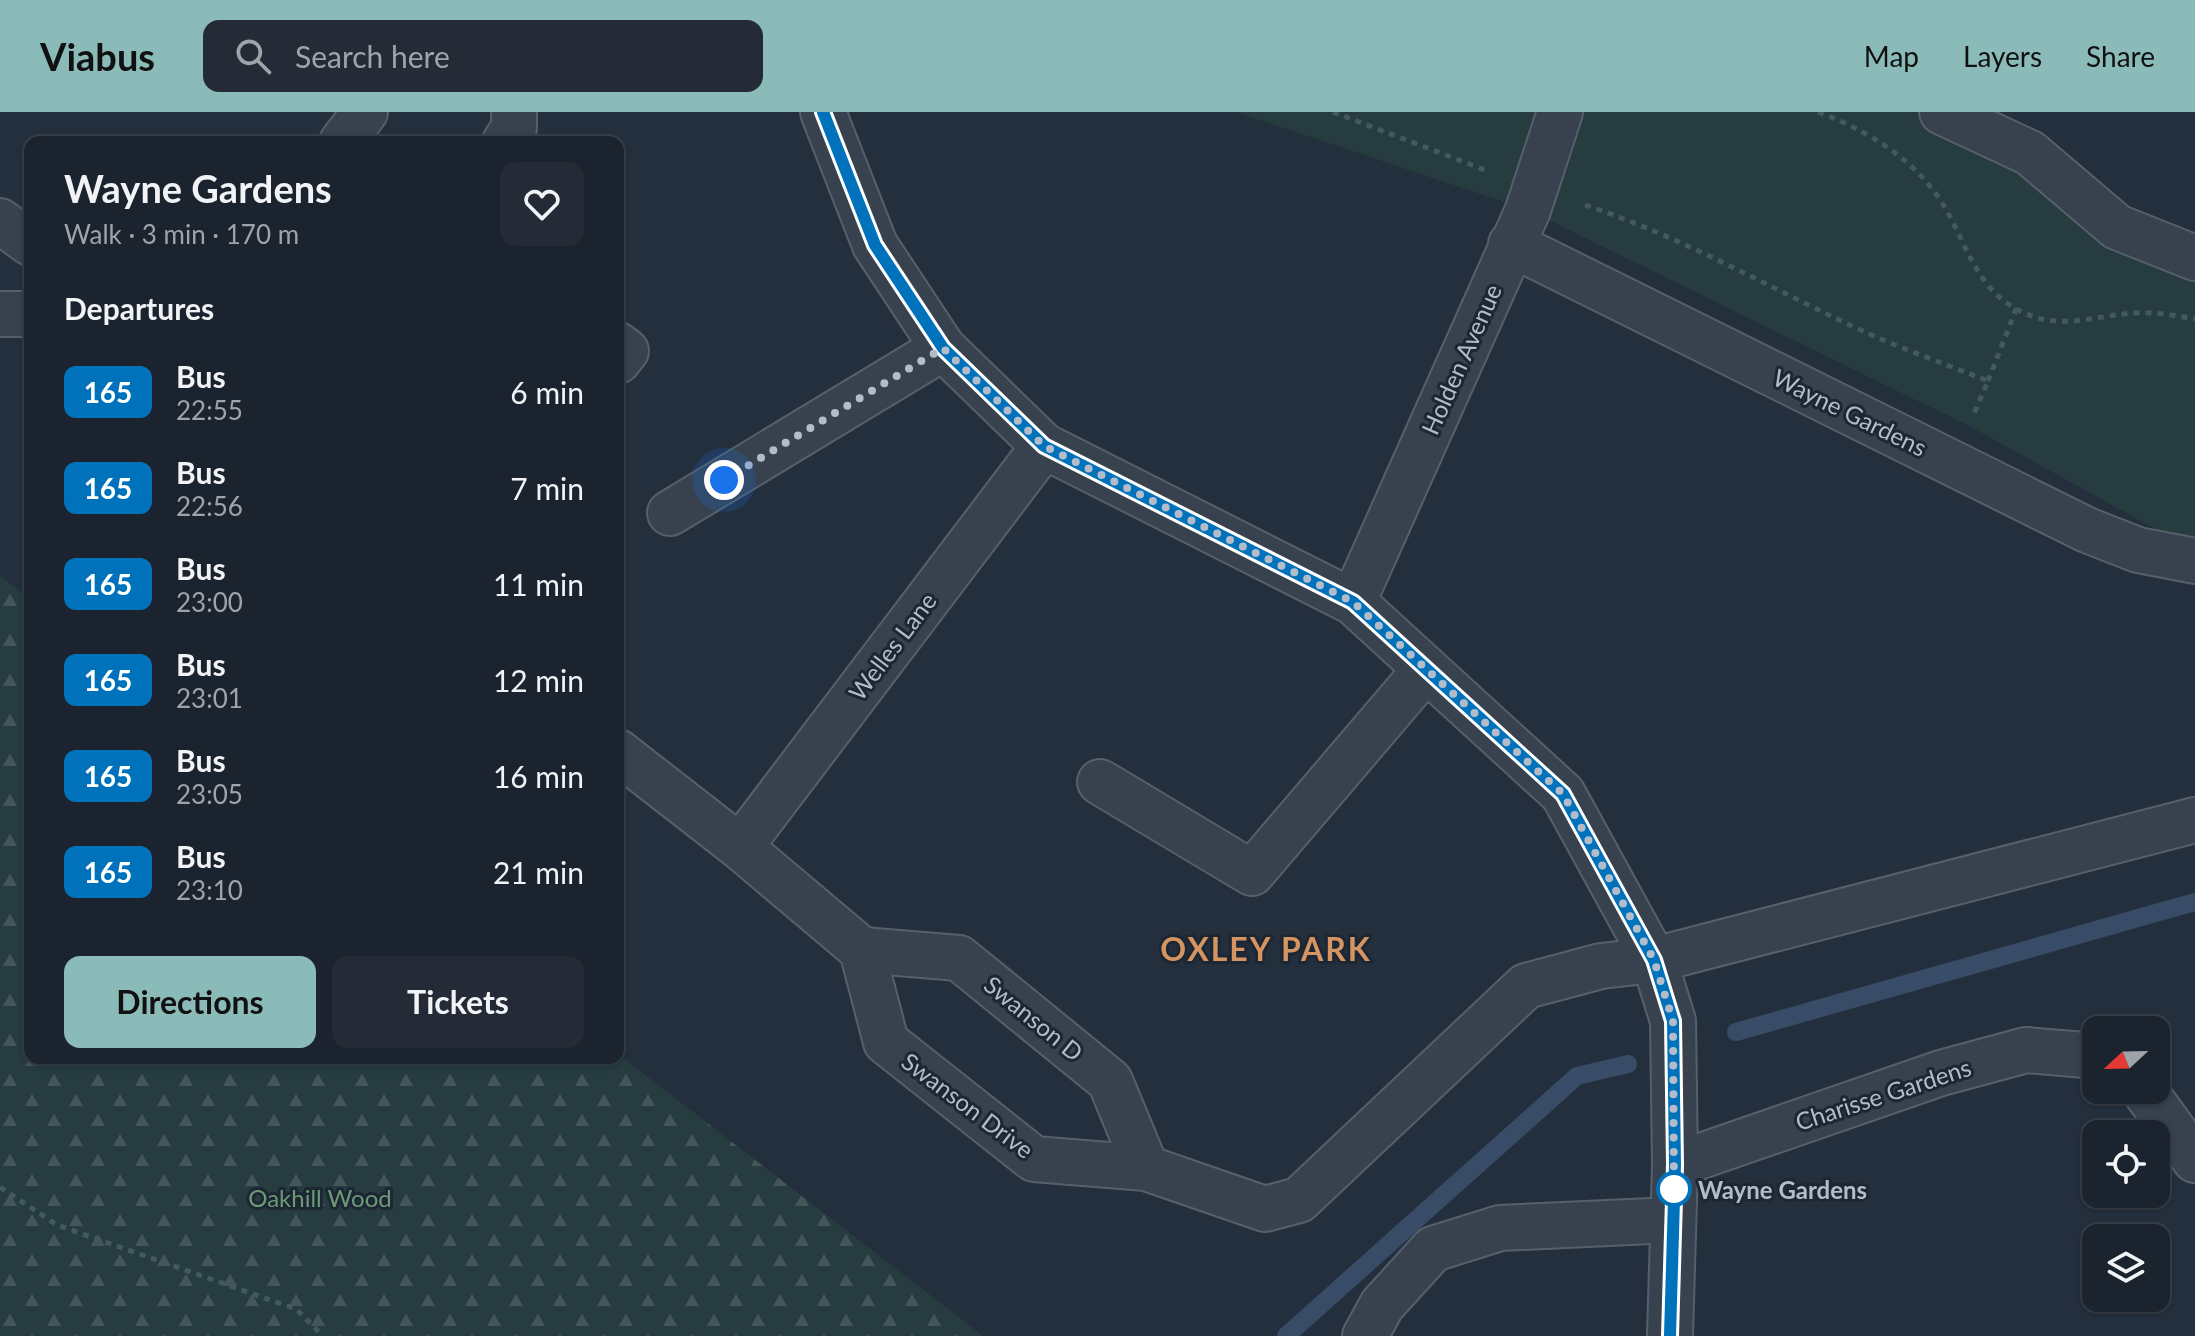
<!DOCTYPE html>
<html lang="en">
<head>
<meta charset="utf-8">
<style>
  :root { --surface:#1b232e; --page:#242b36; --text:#f1f3f6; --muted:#a0a4aa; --line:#39404a; --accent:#8bbbb9 }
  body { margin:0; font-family:Lato,sans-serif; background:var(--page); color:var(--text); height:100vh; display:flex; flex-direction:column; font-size:30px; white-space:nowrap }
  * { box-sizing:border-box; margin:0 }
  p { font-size:26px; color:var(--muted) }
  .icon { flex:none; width:44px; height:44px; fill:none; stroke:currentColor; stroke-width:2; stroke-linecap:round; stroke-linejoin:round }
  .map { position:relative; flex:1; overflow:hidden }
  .drawer { position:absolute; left:24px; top:24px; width:600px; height:928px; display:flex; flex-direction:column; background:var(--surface); border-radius:16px; box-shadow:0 2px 6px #0004,0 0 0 2px var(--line) }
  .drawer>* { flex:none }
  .badge { padding:0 16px; border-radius:12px; font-size:28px; line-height:52px }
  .needle { width:52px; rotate:248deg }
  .tools { position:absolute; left:2082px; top:904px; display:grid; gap:16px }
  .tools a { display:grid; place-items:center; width:88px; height:88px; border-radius:16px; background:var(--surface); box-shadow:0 2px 6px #0004,0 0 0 2px var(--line); font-size:40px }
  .you { position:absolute; width:40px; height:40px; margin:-20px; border:6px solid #fff; border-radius:50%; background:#1a73e8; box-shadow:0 0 0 12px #1a73e833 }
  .map>.badge { position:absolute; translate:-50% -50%; box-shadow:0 0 0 4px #fff }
  h2 { padding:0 40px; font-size:30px; line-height:72px }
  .round { display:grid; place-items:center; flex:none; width:84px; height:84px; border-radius:16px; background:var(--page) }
  .headline { display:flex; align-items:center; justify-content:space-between; height:136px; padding:0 40px }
  h1 { font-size:38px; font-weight:700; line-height:60px }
  .cta { display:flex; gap:16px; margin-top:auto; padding:16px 40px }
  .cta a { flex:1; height:92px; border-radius:16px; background:var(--accent); color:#111; font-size:32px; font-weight:700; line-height:92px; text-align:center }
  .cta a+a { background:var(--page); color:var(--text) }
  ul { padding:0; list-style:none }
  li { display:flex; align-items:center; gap:24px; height:96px; padding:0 40px }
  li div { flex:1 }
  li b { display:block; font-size:30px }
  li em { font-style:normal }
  li .badge { min-width:88px; font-weight:700; text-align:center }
  header { display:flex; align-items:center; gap:48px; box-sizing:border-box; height:112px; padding:0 40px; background:var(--accent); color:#111 }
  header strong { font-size:38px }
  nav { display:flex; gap:44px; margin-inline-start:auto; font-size:28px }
  .search { width:560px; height:72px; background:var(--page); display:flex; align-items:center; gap:20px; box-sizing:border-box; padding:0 28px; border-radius:16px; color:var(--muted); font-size:30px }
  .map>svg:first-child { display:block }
</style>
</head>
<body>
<header>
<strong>Viabus</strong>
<div class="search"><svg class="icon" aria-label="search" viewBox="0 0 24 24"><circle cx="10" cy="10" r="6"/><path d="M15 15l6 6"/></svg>Search here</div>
<nav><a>Map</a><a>Layers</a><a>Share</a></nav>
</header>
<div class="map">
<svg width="2195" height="1224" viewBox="0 0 2195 1224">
  <defs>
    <pattern id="forest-firs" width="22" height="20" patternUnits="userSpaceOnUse" patternTransform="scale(2)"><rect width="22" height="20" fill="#263c3f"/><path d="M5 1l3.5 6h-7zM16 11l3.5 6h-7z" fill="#435659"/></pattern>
  </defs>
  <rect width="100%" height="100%" fill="#242f3e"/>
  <polygon fill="#263c3f" points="1236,0 1942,0 2195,146 2195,439 1969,314 1528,98"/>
  <polygon fill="url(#forest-firs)" points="0,464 30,487 30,946 618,946 618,942 983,1224 0,1224"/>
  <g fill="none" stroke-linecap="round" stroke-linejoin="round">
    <g stroke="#394c67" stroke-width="18">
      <polyline points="1736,920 2195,790"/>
      <polyline points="1286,1224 1577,964 1628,952"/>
    </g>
    <defs>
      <g id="minor">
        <polyline points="823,0 875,133 943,236 1044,334 1353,490 1563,682 1654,848 1673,909 1675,1053 1670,1224"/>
        <polyline points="1942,0 2030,41 2117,115 2195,146"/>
        <polyline points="342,30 365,0"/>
        <polyline points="505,30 514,16 514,0"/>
        <polyline points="0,109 30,131"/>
        <polyline points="1511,132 2087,418 2138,438 2195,449"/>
        <polyline points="0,202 30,202"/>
        <polyline points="618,233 626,239 618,249"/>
        <polyline points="670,401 943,236"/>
        <polyline points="1353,490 1528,98 1560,0"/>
        <polyline points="618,640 740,735 862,838 886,930 1034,1047 1146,1056 1265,1097 1299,1088 1526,874 1601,854 1654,848 2195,708"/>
        <polyline points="1100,670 1252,761 1426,557"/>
        <polyline points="740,735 1044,334"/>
        <polyline points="862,838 959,846 1110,969 1146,1056"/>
        <polyline points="2144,978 2195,1048"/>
        <polyline points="1675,1053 1941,961 2026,938 2096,944"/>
        <polyline points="1365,1224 1382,1193 1433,1137 1500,1116 1673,1108"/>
      </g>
    </defs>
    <use href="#minor" stroke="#565f6c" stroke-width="48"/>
    <g stroke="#44595c" stroke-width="5" stroke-dasharray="6 6" stroke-linecap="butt">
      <polyline points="1333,0 1485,58"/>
      <path d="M1818 0C1859 15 1901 39 1929 73 1969 120 1968 185 2038 206 2071 215 2101 203 2134 201 2154 200 2176 203 2195 207"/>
      <path d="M1585 93C1679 124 1763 172 1852 214 1896 235 1943 251 1988 269L1973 304"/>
      <polyline points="1988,269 2017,195"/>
      <polyline points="0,1075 57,1113 296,1197 323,1224"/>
    </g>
    <use href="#minor" stroke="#38414e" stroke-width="44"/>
  </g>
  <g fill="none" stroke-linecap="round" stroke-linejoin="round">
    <defs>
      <polyline id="line" points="823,0 875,133 943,236 1044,334 1353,490 1563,682 1654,848 1673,909 1675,1053 1670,1224"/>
    </defs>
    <use href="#line" stroke="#fff" stroke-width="18"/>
    <use href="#line" stroke="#0072bc" stroke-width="12"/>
    <polyline stroke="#b4bcc9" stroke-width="8" stroke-dasharray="0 14.4" points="724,368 943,236 1044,334 1353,490 1563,682 1654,848 1673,909 1674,1081 1674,1077"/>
  </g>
  <circle fill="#fff" stroke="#0072bc" stroke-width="4" cx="1674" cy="1077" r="16"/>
  <g text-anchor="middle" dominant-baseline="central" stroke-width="6" stroke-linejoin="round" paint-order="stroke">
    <g font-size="24" fill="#b4bcc9" stroke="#1d2633">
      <text transform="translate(1461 247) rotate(-66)">Holden Avenue</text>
      <text transform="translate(1850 300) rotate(26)">Wayne Gardens</text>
      <text transform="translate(892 534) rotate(-53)">Welles Lane</text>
      <text transform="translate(1034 906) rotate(39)">Swanson D</text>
      <text transform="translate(1883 982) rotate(-18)">Charisse Gardens</text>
      <text transform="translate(968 993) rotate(37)">Swanson Drive</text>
    </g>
    <g font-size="24" font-weight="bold" fill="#b4bcc9" stroke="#1d2633" text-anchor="start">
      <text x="1698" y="1077">Wayne Gardens</text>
    </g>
    <g font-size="24" fill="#6b9a76" stroke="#1d2633">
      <text x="320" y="1085">Oakhill Wood</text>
    </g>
    <g font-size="32" font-weight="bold" letter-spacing="2" fill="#d59563" stroke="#1d2633">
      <text x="1266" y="836">OXLEY PARK</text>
    </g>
  </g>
</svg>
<div class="tools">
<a><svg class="needle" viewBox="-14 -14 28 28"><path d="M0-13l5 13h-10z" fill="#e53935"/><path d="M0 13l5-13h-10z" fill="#a0a4aa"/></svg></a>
<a><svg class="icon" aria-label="locate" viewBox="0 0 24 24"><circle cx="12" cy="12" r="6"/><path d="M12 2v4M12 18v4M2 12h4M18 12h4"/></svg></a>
<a><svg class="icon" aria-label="layers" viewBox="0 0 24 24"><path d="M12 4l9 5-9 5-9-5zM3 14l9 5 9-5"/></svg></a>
</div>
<div class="you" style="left:724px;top:368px"></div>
<section class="drawer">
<div class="headline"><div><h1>Wayne Gardens</h1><p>Walk · 3 min · 170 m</p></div><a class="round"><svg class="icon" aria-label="heart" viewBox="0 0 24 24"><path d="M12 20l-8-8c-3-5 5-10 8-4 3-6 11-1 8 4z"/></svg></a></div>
<h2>Departures</h2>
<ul>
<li><span class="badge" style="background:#0072bc;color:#fff">165</span><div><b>Bus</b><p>22:55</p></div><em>6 min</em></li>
<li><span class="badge" style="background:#0072bc;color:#fff">165</span><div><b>Bus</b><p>22:56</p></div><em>7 min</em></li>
<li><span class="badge" style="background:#0072bc;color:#fff">165</span><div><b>Bus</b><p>23:00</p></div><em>11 min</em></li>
<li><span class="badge" style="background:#0072bc;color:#fff">165</span><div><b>Bus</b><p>23:01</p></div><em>12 min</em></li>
<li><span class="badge" style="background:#0072bc;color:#fff">165</span><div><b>Bus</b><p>23:05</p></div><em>16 min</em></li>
<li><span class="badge" style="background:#0072bc;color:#fff">165</span><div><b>Bus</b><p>23:10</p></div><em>21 min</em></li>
</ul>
<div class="cta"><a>Directions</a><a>Tickets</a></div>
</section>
</div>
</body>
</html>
